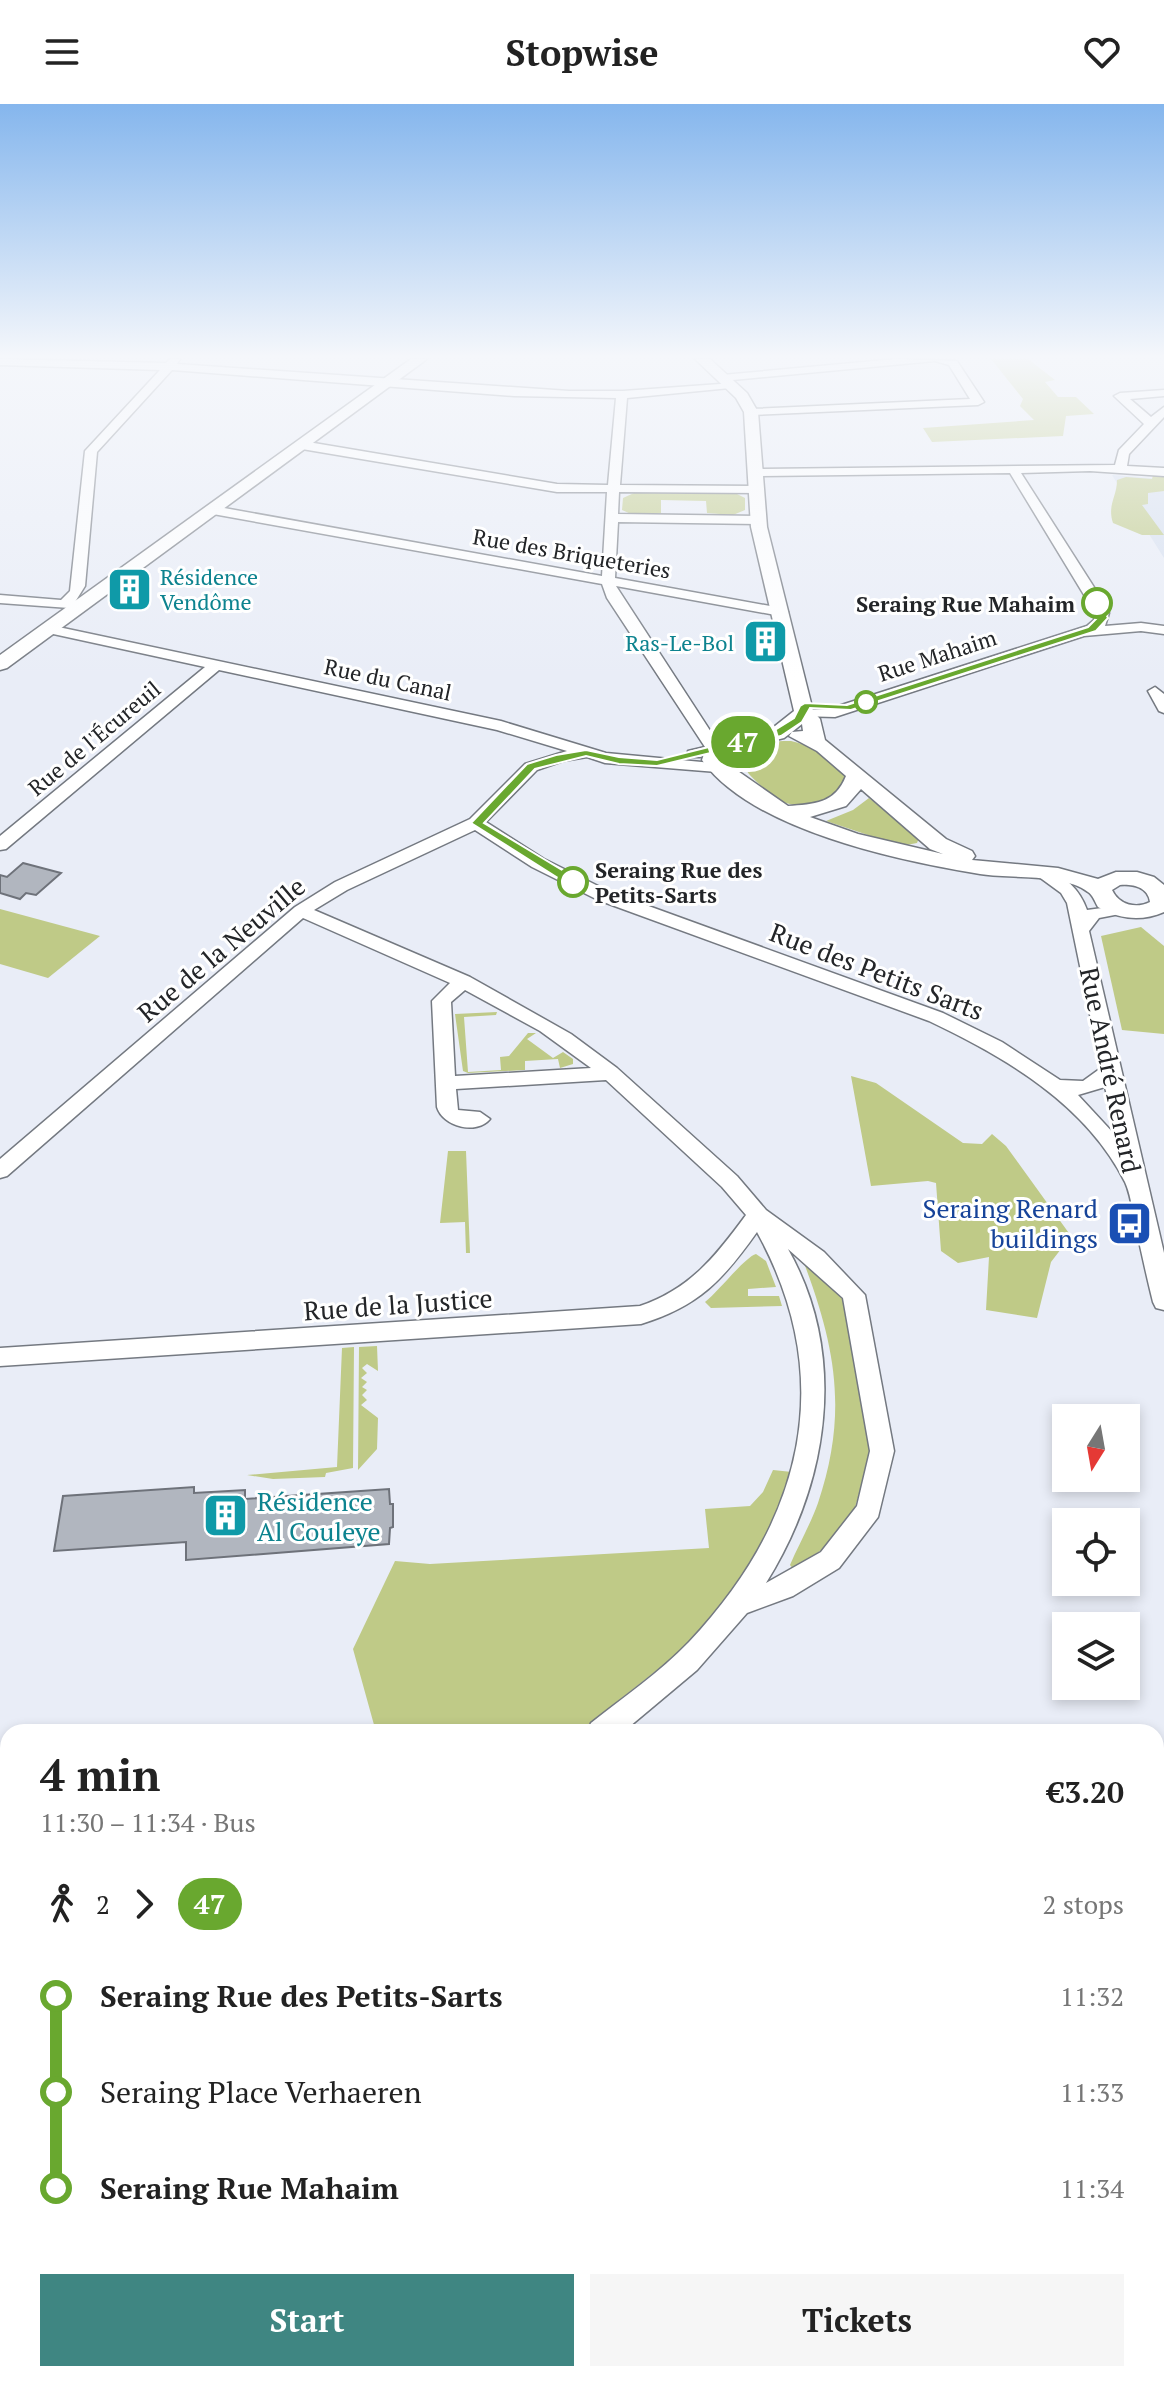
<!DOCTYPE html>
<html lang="en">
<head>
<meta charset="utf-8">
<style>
  :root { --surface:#fff; --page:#f6f6f6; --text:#222; --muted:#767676; --accent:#3f8682 }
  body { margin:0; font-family:"PT Serif",serif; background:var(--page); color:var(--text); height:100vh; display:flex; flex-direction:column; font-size:30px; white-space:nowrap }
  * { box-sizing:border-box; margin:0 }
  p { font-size:26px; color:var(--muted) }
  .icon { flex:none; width:44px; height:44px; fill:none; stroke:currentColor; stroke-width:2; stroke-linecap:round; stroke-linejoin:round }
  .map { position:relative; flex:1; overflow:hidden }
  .drawer { position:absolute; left:0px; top:1620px; width:1164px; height:658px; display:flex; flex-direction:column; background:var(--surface); border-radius:24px 24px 0 0; box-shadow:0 4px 12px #0003 }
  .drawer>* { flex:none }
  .badge { padding:0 16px; border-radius:26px; font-size:28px; line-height:52px }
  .needle { width:52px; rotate:191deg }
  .tools { position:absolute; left:1052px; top:1300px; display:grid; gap:16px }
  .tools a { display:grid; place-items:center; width:88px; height:88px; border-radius:0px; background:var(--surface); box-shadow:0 4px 12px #0003; font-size:40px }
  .map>.badge { position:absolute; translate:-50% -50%; box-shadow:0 0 0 4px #fff }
  .legs { display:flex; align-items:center; gap:12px; height:88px; padding:0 40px; font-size:26px }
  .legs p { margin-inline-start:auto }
  .headline { display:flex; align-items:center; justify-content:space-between; height:136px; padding:0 40px }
  h1 { font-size:44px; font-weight:800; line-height:60px }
  .button { display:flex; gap:16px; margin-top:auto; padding:16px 40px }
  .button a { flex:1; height:92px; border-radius:0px; background:var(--accent); color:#fff; font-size:32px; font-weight:800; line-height:92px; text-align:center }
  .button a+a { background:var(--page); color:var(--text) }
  ul { padding:0 40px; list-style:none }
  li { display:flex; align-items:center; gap:28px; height:96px; font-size:30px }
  li i { display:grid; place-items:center; width:12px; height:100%; margin:0 10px; background:currentColor }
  li i::after { content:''; width:20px; height:20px; margin:-10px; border:6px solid; border-radius:50%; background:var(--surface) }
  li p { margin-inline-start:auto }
  li:first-child i { background:linear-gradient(#0000 50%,currentColor 0) }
  li:last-child i { background:linear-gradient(currentColor 50%,#0000 0) }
  header { display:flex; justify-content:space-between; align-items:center; height:104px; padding:0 40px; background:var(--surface); font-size:36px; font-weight:800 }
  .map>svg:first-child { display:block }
</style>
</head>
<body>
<header><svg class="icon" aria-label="menu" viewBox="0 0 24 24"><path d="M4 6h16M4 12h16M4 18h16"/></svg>Stopwise<svg class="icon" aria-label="heart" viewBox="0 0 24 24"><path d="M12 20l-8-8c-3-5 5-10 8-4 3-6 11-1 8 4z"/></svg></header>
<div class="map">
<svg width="1164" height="2277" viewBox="0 0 1164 2277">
  <rect width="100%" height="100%" fill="#e9edf7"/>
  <polygon fill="#d7e0f0" points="1112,371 1164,375 1164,454"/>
  <g fill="#bfca87">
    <polygon points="991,255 1028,255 1055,276 1045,278 1058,293 1076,293 1094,310 1066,312 1063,332 932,338 923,324 1034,316 1020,302 1023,295"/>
    <path d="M1153 371 1164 373V387L1148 389V400L1142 401 1164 431H1142L1113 419C1107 401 1117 393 1117 376L1126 373 1152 375Z"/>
    <polygon points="634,389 737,390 745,394 745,406 733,411 707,409 706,397 661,396 661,409 631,410 622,406 623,394"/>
    <path d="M791 637C812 642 836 654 845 674L839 690C805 705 787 708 759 680 751 672 743 666 742 654 754 637 772 637 791 637Z"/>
    <polygon points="869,694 919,734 917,739 901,742 826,717 853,706"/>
    <polygon points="0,805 100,832 48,874 0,860"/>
    <polygon points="1141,823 1164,842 1164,930 1122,926 1101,832"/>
    <polygon points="497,908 496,911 464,913 468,968 501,966 500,953 509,952 528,929 536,929 527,935 553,954 563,948 573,955 573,960 560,964 558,955 525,957 525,966 468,969 463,967 455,910"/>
    <polygon points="851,972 876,979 963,1039 982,1040 992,1030 1006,1042 1071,1132 1051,1158 1037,1214 986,1206 989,1153 958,1159 941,1147 936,1079 928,1077 871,1082"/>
    <polygon points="448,1047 466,1047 470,1149 466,1149 465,1118 440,1119"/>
    <path d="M756 1150 766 1157 776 1183 748 1185V1192H779L782 1202 711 1204 705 1198C719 1187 745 1153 756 1150Z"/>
    <path d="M804 1159 837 1184 846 1199 871 1340 869 1355 854 1407 826 1443 793 1465 790 1461C799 1440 810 1421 818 1399 848 1310 836 1244 804 1159Z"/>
    <polygon points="377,1242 378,1267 367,1260 362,1264 367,1269 361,1274 367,1278 362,1283 367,1286 362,1291 367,1296 361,1301 378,1314 377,1345 358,1366 359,1243"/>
    <polygon points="354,1243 353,1364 326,1369 325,1373 273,1375 247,1371 337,1363 342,1244"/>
    <polygon points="773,1366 792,1368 767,1429 733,1486 708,1517 676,1551 579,1628 376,1628 353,1545 395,1457 430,1460 709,1444 705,1405 750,1402 763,1388"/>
  </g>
  <g fill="#b1b6bf" stroke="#6e727a" stroke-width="2">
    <polygon points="23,759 61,769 36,791 26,789 20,795 0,789 0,771 7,773"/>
    <polygon points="194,1383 194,1389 245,1386 245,1395 389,1385 390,1400 393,1400 393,1423 390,1424 389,1440 186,1456 186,1438 54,1447 63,1392"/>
  </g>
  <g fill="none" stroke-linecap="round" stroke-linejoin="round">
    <defs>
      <g id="minor">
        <polygon points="0,255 166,259 170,255 180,255 177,260 569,287 623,287 734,279 735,281 730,284 627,294 620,381 756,382 762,386 760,389 619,388 618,410 758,412 764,416 758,420 618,418 615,474 781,504 788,508 781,512 616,482 722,645 700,653 688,653 688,647 705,643 607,494 602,480 213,410 207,406 213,402 602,472 607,388 557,388 302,345 296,341 302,337 557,380 608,381 616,294 514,292 172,266 97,348 85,482 75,498 83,499 83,505 0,499 0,491 61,496 70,487 85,347 160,266 0,261"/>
        <polygon points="896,255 957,257 984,298 978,301 751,311 745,308 751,305 970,295 949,261 935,257 722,277 717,274 722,271"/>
        <polygon points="1164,286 1164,292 1130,295 1151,313 1164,303 1164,313 1129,350 1127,362 1164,364 1164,372 1090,367 1021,369 1106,502 1109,509 1105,522 1141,519 1164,522 1164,530 1141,527 1084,532 835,613 799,612 799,606 829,605 1087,522 1094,516 1095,509 1010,369 756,372 752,371 752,365 1115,361 1119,346 1144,320 1114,292 1120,289"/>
        <path d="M49 521 501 617 606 649 723 660V666L717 668 605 659 587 653 563 657 537 666 486 718 544 755 610 788 943 909 1002 938 1060 976 1083 977 1101 964 1067 799 1061 789 1035 770 1044 765C1065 771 1080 786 1087 806L1125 801 1128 805 1125 809 1099 814 1089 827 1164 1149V1206L1156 1204 1153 1198C1146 1170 1140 1142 1134 1114 1132 1102 1130 1089 1125 1078 1086 1000 1005 953 929 917L598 796 532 763 475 726 347 786 314 806 470 873 571 930 617 964 737 1072 766 1106 824 1148 865 1191 894 1347 878 1413 839 1464 793 1492 747 1509 697 1566 623 1628H587L591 1619C624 1593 660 1568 689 1538 802 1418 839 1277 757 1128 723 1176 699 1202 641 1220L0 1262V1244L640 1202C690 1185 716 1152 746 1111L722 1083 606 976 456 985 458 1006 480 1008 490 1015C477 1031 443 1023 437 1003L432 897 450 879 303 814 7 1072 0 1074V1055L295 803 335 778 470 715 525 660 567 647 497 626 219 566 6 745 0 746V732L205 563 44 528V522ZM465 886 540 927 591 964 455 972 451 898ZM1105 983 1116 1032 1078 991ZM788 1145 843 1194 870 1347 857 1402 821 1448 766 1479C829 1378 848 1251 788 1145Z"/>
        <polygon points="1155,583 1164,590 1164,609 1159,607 1148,587"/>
        <polygon points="1164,1646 1164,1692 1156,1695 1156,1649"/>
        <polygon points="8,2004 8,2038 0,2040 0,2006"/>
        <polygon points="8,2233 8,2270 0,2273 0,2236"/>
        <polygon points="241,2270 277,2270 278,2277 242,2277"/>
        <polygon points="620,2270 656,2270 653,2277 617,2277"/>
        <polygon points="933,2270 969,2270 967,2277 931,2277"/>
      </g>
      <g id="tertiary">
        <polygon points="411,255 427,255 7,564 0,566 0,551"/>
        <path d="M695 255H710L747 289 758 308 767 423 813 607 820 615 825 636 946 735 972 747 975 752 972 756 1058 764 1098 775 1116 768H1137L1154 773 1164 781V808C1141 818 1119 815 1098 803 1095 798 1093 791 1088 788 1064 769 1010 775 980 770 900 757 751 726 702 656L707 641 770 626 794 607 751 423 744 308 736 294ZM802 620 803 627 792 628ZM792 628 789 632 817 647 846 672C835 700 814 700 788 702L722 656 723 649 784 634ZM861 685 930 745 943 750 858 730 810 713 846 702ZM1120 781C1133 780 1148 783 1150 798 1136 805 1119 801 1112 786Z"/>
      </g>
    </defs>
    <use href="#minor" stroke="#747981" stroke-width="3"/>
    <use href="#tertiary" stroke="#747981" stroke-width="3"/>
    <use href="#minor" fill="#fff" fill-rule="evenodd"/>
    <use href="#tertiary" fill="#fff" fill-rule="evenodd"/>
  </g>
  <linearGradient id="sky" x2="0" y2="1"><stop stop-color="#85b6ed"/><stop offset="0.44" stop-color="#f5f7fb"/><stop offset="1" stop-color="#f5f7fb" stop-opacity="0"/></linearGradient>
  <rect width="1164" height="574" fill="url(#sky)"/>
  <polygon fill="#69a82f" stroke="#fff" stroke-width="2" points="1093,497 1100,497 1108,514 1096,527 851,606 810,604 802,618 781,632 657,662 619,660 586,652 535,665 484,719 577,775 577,781 569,781 471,719 527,660 556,651 586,646 619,653 657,656 773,627 794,614 800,602 805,599 847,601 1088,523 1098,513"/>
  <defs>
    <symbol id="building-square" viewBox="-11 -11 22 22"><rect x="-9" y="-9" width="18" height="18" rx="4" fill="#0f9aa8" stroke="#fff"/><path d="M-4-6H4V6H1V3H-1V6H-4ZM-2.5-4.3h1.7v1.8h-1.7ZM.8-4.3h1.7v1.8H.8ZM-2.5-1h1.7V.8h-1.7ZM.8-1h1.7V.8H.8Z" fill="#fff"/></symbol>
    <symbol id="bus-square" viewBox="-11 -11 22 22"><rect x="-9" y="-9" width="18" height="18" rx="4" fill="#1a4fb4" stroke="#fff"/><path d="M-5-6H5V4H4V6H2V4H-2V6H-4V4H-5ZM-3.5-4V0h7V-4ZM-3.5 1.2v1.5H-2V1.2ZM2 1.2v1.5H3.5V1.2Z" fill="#fff"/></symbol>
  </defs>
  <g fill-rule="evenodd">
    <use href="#building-square" x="104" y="460" width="51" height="51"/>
    <use href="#building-square" x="740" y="512" width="51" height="51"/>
    <use href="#bus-square" x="1104" y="1094" width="51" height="51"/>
    <use href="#building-square" x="200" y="1386" width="51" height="51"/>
  </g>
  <g fill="#fff" stroke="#69a82f" stroke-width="4">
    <circle cx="1097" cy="499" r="14"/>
    <circle cx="866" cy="598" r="10"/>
    <circle cx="573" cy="778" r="14"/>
  </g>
  <g text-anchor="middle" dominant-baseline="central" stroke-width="6" stroke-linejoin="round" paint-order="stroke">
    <g font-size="22" fill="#232528" stroke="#fff">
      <text transform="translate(572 449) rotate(10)">Rue des Briqueteries</text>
      <text transform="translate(937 551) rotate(-18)">Rue Mahaim</text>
      <text transform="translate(388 575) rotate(12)">Rue du Canal</text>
      <text transform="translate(94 634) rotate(-40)">Rue de l'Écureuil</text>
    </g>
    <g font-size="22" fill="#0d838f" stroke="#fff" text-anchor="start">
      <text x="160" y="472">Résidence<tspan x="160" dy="25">Vendôme</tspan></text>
      <text x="734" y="538" text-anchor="end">Ras-Le-Bol</text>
    </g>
    <g font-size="22" font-weight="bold" fill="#232528" stroke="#fff" text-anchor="end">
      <text x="1075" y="499">Seraing Rue Mahaim</text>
      <text x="595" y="765" text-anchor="start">Seraing Rue des<tspan x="595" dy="25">Petits-Sarts</tspan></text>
    </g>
    <g font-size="26" fill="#232528" stroke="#fff">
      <text transform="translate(221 845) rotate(-40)">Rue de la Neuville</text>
      <text transform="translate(877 867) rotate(21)">Rue des Petits Sarts</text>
      <text transform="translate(1111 966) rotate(78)">Rue André Renard</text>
      <text transform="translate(398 1200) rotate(-4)">Rue de la Justice</text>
    </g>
    <g font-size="26" fill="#164399" stroke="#fff" text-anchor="end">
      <text x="1098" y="1104">Seraing Renard<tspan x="1098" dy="30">buildings</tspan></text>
    </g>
    <g font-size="26" fill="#0d838f" stroke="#fff" text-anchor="start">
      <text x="257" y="1397">Résidence<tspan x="257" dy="30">Al Couleye</tspan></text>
    </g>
  </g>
</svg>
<div class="tools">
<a><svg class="needle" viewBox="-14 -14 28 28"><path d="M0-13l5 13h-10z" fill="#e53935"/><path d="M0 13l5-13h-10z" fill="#767676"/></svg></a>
<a><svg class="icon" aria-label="locate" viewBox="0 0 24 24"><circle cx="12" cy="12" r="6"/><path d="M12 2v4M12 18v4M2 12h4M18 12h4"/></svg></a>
<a><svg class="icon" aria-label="layers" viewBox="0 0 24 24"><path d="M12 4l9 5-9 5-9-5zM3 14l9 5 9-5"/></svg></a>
</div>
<b class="badge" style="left:743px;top:638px;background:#69a82f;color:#fff">47</b>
<section class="drawer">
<div class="headline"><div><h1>4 min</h1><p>11:30 – 11:34 · Bus</p></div><b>€3.20</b></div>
<div class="legs"><svg class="icon" aria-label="walk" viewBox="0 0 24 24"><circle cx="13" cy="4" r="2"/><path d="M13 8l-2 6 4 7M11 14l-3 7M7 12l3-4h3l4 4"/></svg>2<svg class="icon" aria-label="forward" viewBox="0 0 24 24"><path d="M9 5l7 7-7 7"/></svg><b class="badge" style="background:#69a82f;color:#fff">47</b><p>2 stops</p></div>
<ul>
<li><i style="color:#69a82f"></i><b>Seraing Rue des Petits-Sarts</b><p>11:32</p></li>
<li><i style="color:#69a82f"></i><span>Seraing Place Verhaeren</span><p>11:33</p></li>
<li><i style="color:#69a82f"></i><b>Seraing Rue Mahaim</b><p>11:34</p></li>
</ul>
<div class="button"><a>Start</a><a>Tickets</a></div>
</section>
</div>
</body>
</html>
